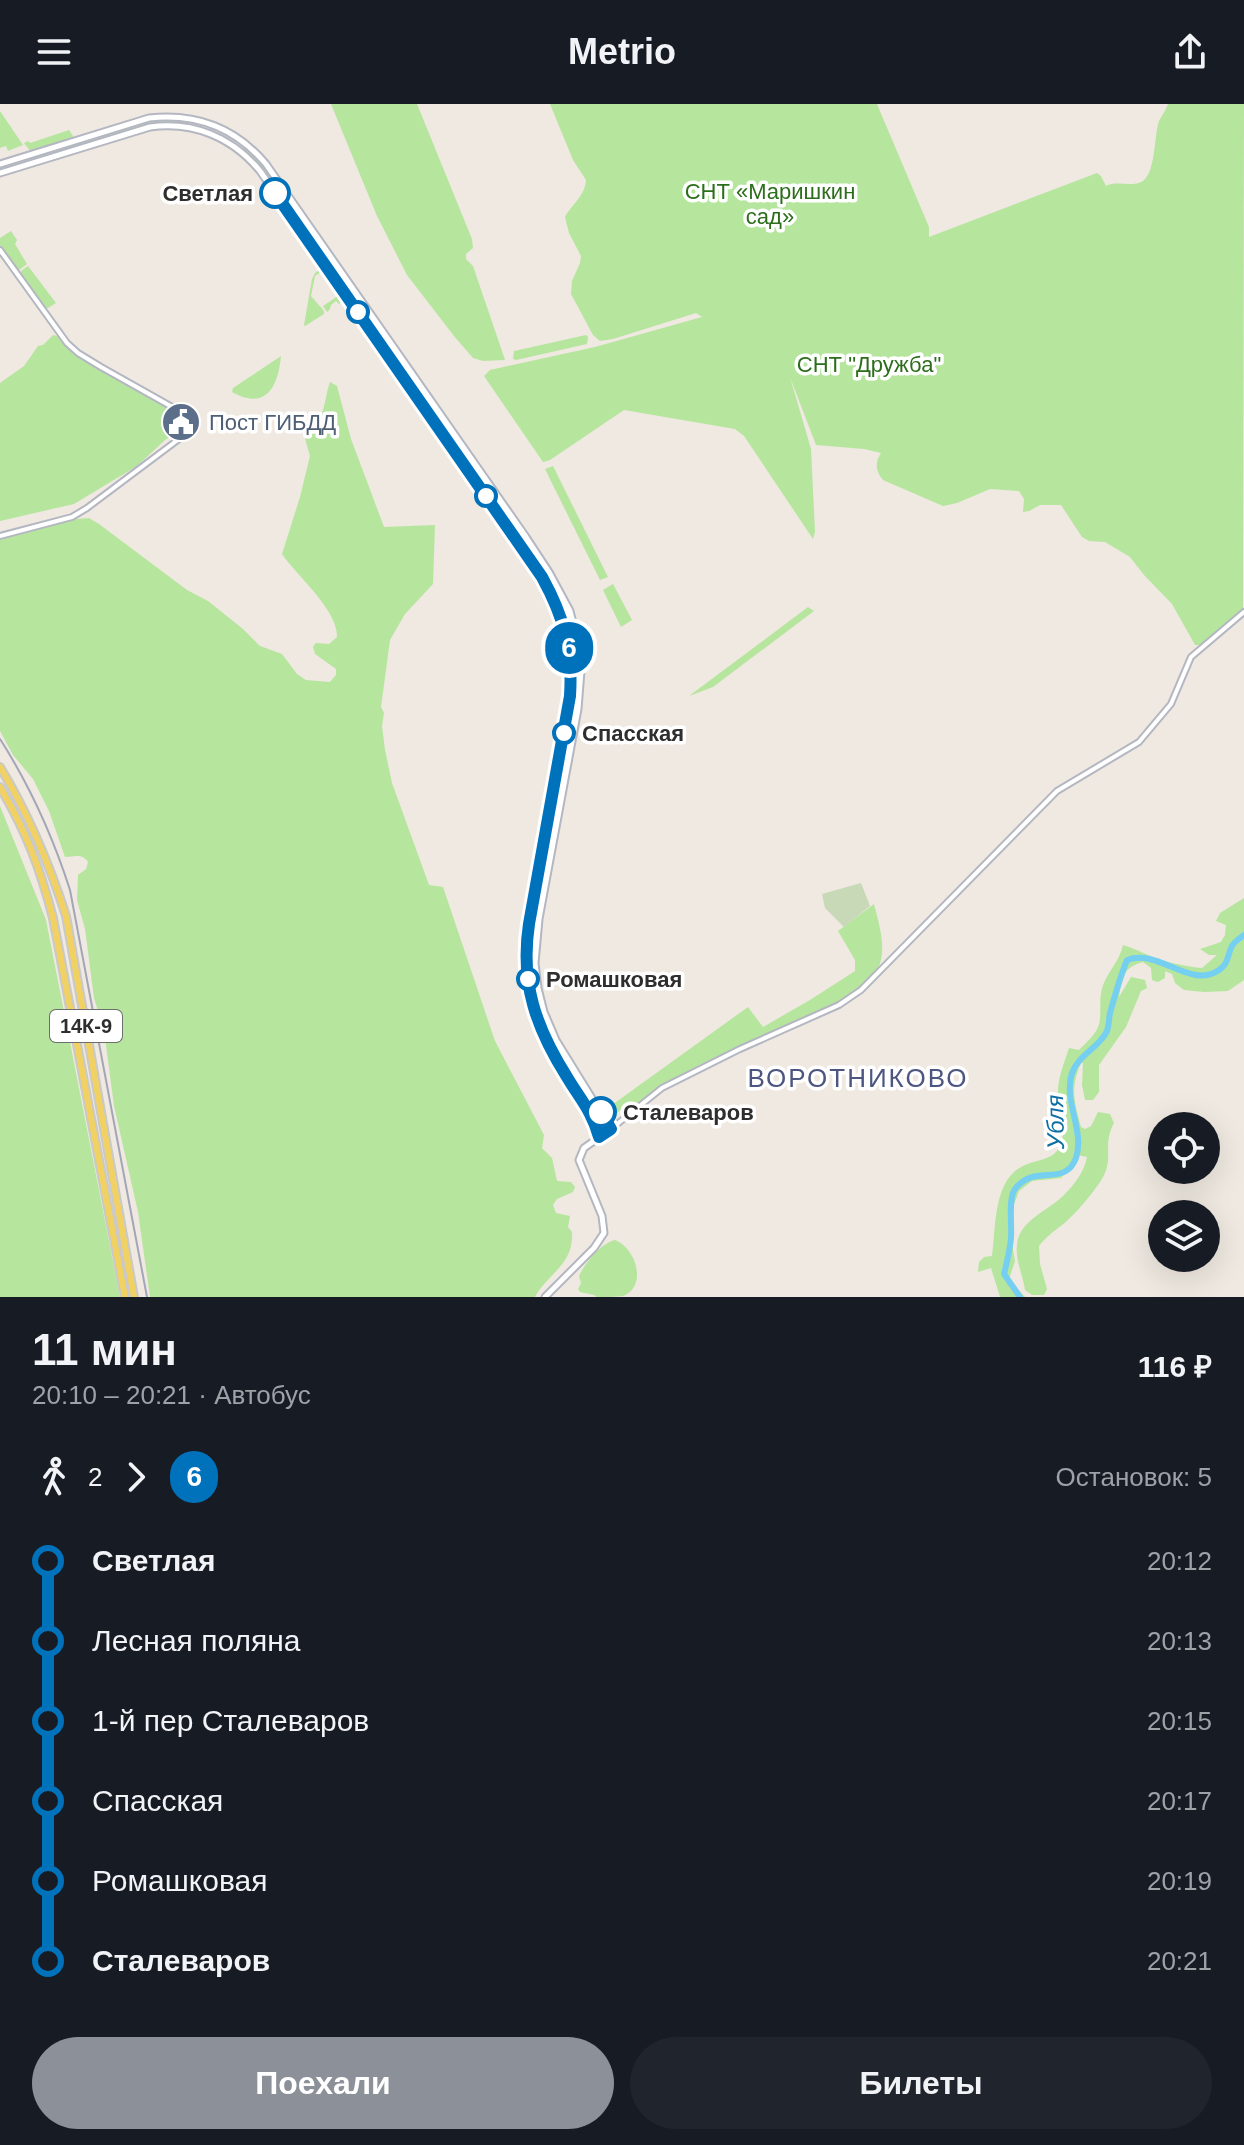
<!DOCTYPE html>
<html lang="ru">
<head>
<meta charset="utf-8">
<style>
  :root { --surface:#171b24; --page:#20242c; --text:#f1f3f6; --muted:#9ea1a6; --accent:#8c9099 }
  body { margin:0; font-family:Arial,sans-serif; background:var(--page); color:var(--text); height:100vh; display:flex; flex-direction:column; font-size:30px; white-space:nowrap }
  * { box-sizing:border-box; margin:0 }
  p { font-size:26px; color:var(--muted) }
  .icon { flex:none; width:44px; height:44px; fill:none; stroke:currentColor; stroke-width:2; stroke-linecap:round; stroke-linejoin:round }
  .map { position:relative; height:1193px; overflow:hidden }
  .panel { display:flex; flex-direction:column; background:var(--surface); flex:1 }
  .panel>* { flex:none }
  .badge { padding:0 16px; border-radius:26px; font-size:28px; line-height:52px }
  .fabs { position:absolute; left:1148px; top:1008px; display:grid; gap:16px }
  .fabs a { display:grid; place-items:center; width:72px; height:72px; border-radius:50%; background:var(--surface); box-shadow:0 8px 32px #0002; font-size:40px }
  .map>.badge { position:absolute; translate:-50% -50%; box-shadow:0 0 0 4px #fff }
  .legs { display:flex; align-items:center; gap:12px; height:88px; padding:0 32px; font-size:26px }
  .legs p { margin-inline-start:auto }
  .overview { display:flex; align-items:center; justify-content:space-between; height:136px; padding:0 32px }
  h1 { font-size:44px; font-weight:700; line-height:60px }
  .button { display:flex; gap:16px; margin-top:auto; padding:16px 32px }
  .button a { flex:1; height:92px; border-radius:48px; background:var(--accent); color:#fff; font-size:32px; font-weight:700; line-height:92px; text-align:center }
  .button a+a { background:var(--page); color:var(--text) }
  ul { padding:0 32px; list-style:none }
  li { display:flex; align-items:center; gap:28px; height:80px; font-size:30px }
  li i { display:grid; place-items:center; width:12px; height:100%; margin:0 10px; background:currentColor }
  li i::after { content:''; width:20px; height:20px; margin:-10px; border:6px solid; border-radius:50%; background:var(--surface) }
  li p { margin-inline-start:auto }
  li:first-child i { background:linear-gradient(#0000 50%,currentColor 0) }
  li:last-child i { background:linear-gradient(currentColor 50%,#0000 0) }
  header { display:flex; justify-content:space-between; align-items:center; height:104px; padding:0 32px; background:var(--surface); font-size:36px; font-weight:700 }
  .map>svg:first-child { display:block }
</style>
</head>
<body>
<header><svg class="icon" aria-label="menu" viewBox="0 0 24 24"><path d="M4 6h16M4 12h16M4 18h16"/></svg>Metrio<svg class="icon" aria-label="share" viewBox="0 0 24 24"><path d="M12 15V3M7 8l5-5 5 5M5 13v7h14v-7"/></svg></header>
<div class="map">
<svg width="1244" height="1193" viewBox="0 0 1244 1193">
  <rect width="100%" height="100%" fill="#efe9e1"/>
  <g fill="#b6e59e">
    <polygon points="331,0 417,0 472,135 473,144 466,150 466,155 473,162 505,256 483,257 473,254 454,232 407,171 377,112"/>
    <path d="M550 0H877L929 123V133L1097 69 1101 72 1106 82C1117 76 1132 84 1143 77 1156 67 1154 31 1159 17 1162 11 1166 6 1168 0H1244L1243 505 1200 541H1195L1172 500 1144 471 1130 453 1105 438 1089 437 1082 433 1061 401H1040L1029 407 1023 408 1024 395 1019 387 990 385 957 399 943 402 883 376C875 367 875 358 881 349L864 345 816 341 790 273 811 345 815 428 813 435 744 332 735 325 624 306 550 356 543 358 484 272 490 266 595 243 702 213 696 209 613 235 600 237 593 231 571 190 572 177 580 159 581 152 569 129 565 113C572 100 585 92 586 76L573 56Z"/>
    <polygon points="0,7 23,41 8,47 6,42 0,44"/>
    <polygon points="159,14 183,16 183,19 151,21 37,56 34,53 138,18"/>
    <polygon points="69,26 73,32 71,36 31,48 24,39 28,37 30,39"/>
    <polygon points="246,43 263,59 354,191 349,191 253,55 243,44"/>
    <polygon points="11,127 17,136 15,140 27,160 19,166 0,141 0,134"/>
    <polygon points="28,162 56,199 48,204 44,204 21,171 21,167"/>
    <polygon points="324,163 343,190 343,195 339,200 336,197 331,201 330,205 327,208 323,202 338,192 321,168 315,172 311,192 324,207 324,210 305,222 304,221 312,175 315,169"/>
    <polygon points="53,231 58,232 77,252 187,315 188,318 179,315 177,320 182,326 165,336 137,362 74,400 0,417 0,279 24,262 38,242 43,241"/>
    <polygon points="586,231 588,233 587,240 516,256 513,255 514,247"/>
    <path d="M281 252C278 283 266 307 232 288L233 284Z"/>
    <path d="M330 278 337 282 351 335 384 423 435 421 433 480 405 510 390 536 381 603 384 609 382 622 385 646 392 679 429 781 443 783 495 937 544 1031 542 1044 552 1054 557 1077 571 1078 575 1083 573 1088 557 1095 553 1101 556 1109 570 1112 568 1123 572 1128C574 1161 548 1169 535 1193H150L138 1108 114 1002 104 926 94 894 85 825 77 796 78 771 86 765 88 758C82 749 74 753 65 753L49 707 33 675 13 651 0 627V435L77 415 89 414 99 420 187 486 208 497 243 525 260 542 282 550 297 570 306 576 330 578 336 571V565L315 550 313 543 316 539 329 540 337 533C338 506 297 472 282 450L300 393 310 352 304 331C327 315 322 302 330 278Z"/>
    <polygon points="553,362 608,473 600,476 545,365"/>
    <polygon points="484,380 486,380 539,455 566,504 566,507 561,507 544,473 481,384"/>
    <polygon points="613,480 632,516 621,523 603,486"/>
    <polygon points="808,503 814,507 713,583 689,592"/>
    <path d="M567 510 569 512 577 544 579 568 576 605 574 607 570 605C573 573 572 545 563 514Z"/>
    <polygon points="571,610 575,613 553,729 549,729 569,612"/>
    <polygon points="0,702 46,816 120,1193 0,1193"/>
    <polygon points="548,732 552,733 535,834 533,857 529,858 529,833"/>
    <path d="M1244 794V876L1228 887 1204 888 1184 886 1175 879 1172 870 1165 867V874L1158 878 1152 876 1151 864 1143 858C1123 863 1122 874 1119 893L1131 873 1145 876 1147 884 1141 887 1126 923 1099 961V988L1093 996H1085L1082 981 1083 959H1081C1070 984 1074 998 1081 1023L1085 1025 1091 1022 1098 1008 1110 1010 1114 1019C1102 1041 1114 1053 1103 1073 1097 1085 1072 1114 1062 1121 1053 1128 1046 1133 1039 1142L1040 1160 1047 1185 1044 1191H1032L1025 1186C1023 1171 1015 1156 1017 1141 1019 1116 1048 1107 1064 1091 1075 1080 1084 1068 1087 1053L1077 1051 1071 1063 1061 1074 1032 1077 1019 1087 1013 1103V1146L1015 1157 1009 1175 1025 1193H1000L991 1164 978 1168 979 1158 984 1153 992 1152C996 1124 993 1076 1023 1062 1037 1055 1053 1057 1060 1042 1067 1027 1059 1008 1058 992 1057 975 1064 960 1069 944L1079 946C1088 937 1100 927 1100 914 1101 902 1099 894 1103 881 1109 866 1119 858 1123 841 1133 844 1139 847 1148 851 1159 857 1189 863 1202 864L1217 851H1209L1200 845 1221 838 1225 831 1226 821 1216 817 1220 809Z"/>
    <path d="M874 800C879 820 888 847 877 866 857 899 770 929 734 945 710 956 685 967 663 982 651 990 641 1000 630 1009L625 1003 608 1015 604 1010 605 1006 748 903 763 923 810 896 855 867V856L838 827Z"/>
    <path d="M529 860 533 861C536 880 539 900 545 918 557 951 580 977 598 1007L595 1010 558 956 534 902Z"/>
    <path d="M615 1136C636 1144 648 1182 623 1192 616 1193 604 1193 597 1193L594 1191 580 1188 578 1185 581 1179 579 1172C586 1158 600 1140 615 1136Z"/>
  </g>
  <polygon fill="#c8d9b8" points="861,779 870,802 844,823 825,804 822,790"/>
  <g fill="none" stroke-linecap="round" stroke-linejoin="round">
    <path stroke="#75cff0" stroke-width="6" d="M1020 1193 1004 1170C1007 1158 1010 1146 1011 1134 1012 1121 1008 1094 1015 1085 1034 1059 1065 1084 1076 1054 1085 1026 1063 997 1072 969 1078 951 1100 943 1107 927 1109 921 1109 914 1110 909 1115 891 1120 873 1127 856 1159 844 1190 886 1219 866 1228 860 1227 854 1231 844 1233 838 1239 835 1244 831"/>
    <defs>
      <g id="tertiary">
        <polyline points="0,146 67,239 78,249 101,263 190,313"/>
        <polyline points="0,432 72,413 87,404 179,335 191,322 193,315"/>
        <polyline points="611,1025 662,984 740,945 839,901 861,886 1057,687 1139,638 1171,600 1191,553 1244,508"/>
      </g>
      <g id="secondary">
        <path d="M0 60 149 14C195 9 235 23 266 60L526 433 549 468 570 507 578 538 581 567 578 605 539 815 535 859 538 884 544 908 556 936 611 1025 584 1044 579 1056 602 1112 604 1129 594 1144 545 1193"/>
        <path d="M0 69 150 23C193 17 232 33 260 67L542 473C568 519 575 556 568 608L526 837C525 890 539 928 566 973 581 996 591 1005 599 1033"/>
      </g>
      <g id="primary">
        <path d="M0 663C29 711 49 759 66 812L134 1193"/>
        <path d="M0 683C26 727 40 764 53 814L125 1193"/>
      </g>
    </defs>
    <use href="#tertiary" stroke="#b4b7c1" stroke-width="8"/>
    <use href="#secondary" stroke="#b4b7c1" stroke-width="9"/>
    <use href="#primary" stroke="#c9c9c9" stroke-width="10"/>
    <use href="#tertiary" stroke="#fff" stroke-width="4"/>
    <use href="#secondary" stroke="#fff" stroke-width="5"/>
    <use href="#primary" stroke="#f2d163" stroke-width="6"/>
    <path stroke="#a3a6b8" stroke-width="2" d="M0 635C30 682 53 733 70 786L147 1193"/>
  </g>
  <g fill="none" stroke-linecap="round" stroke-linejoin="round">
    <defs>
      <path id="line-1" d="M275 89 542 473C564 513 573 545 570 592L529 820C520 879 536 924 567 973 580 995 592 1007 599 1033L611 1025 601 1008"/>
    </defs>
    <use href="#line-1" stroke="#fff" stroke-width="18"/>
    <use href="#line-1" stroke="#0072bc" stroke-width="12"/>
  </g>
  <defs>
    <symbol id="civic-disc" viewBox="-11 -11 22 22"><circle r="9.5" fill="#5c6f8a" stroke="#fff"/><path d="M-.6-6.5H3V-4.5H.6V-3L4-1V1h2V6H-6V1h2V-1L-.6-3ZM-1.2 2.5V6h2.4V2.5Z" fill="#fff"/></symbol>
  </defs>
  <g fill-rule="evenodd">
    <use href="#civic-disc" x="159" y="296" width="44" height="44"/>
  </g>
  <g fill="#fff" stroke="#0072bc" stroke-width="4">
    <circle cx="275" cy="89" r="14"/>
    <circle cx="358" cy="208" r="10"/>
    <circle cx="486" cy="392" r="10"/>
    <circle cx="564" cy="629" r="10"/>
    <circle cx="528" cy="875" r="10"/>
    <circle cx="601" cy="1008" r="14"/>
  </g>
  <g text-anchor="middle" dominant-baseline="central" stroke-width="7" stroke-linejoin="round" paint-order="stroke">
    <rect fill="#fff" stroke="#6d6d6d" stroke-width="2" x="50" y="906" width="72" height="32" rx="6"/>
    <g font-size="20" font-weight="bold" fill="#2e2e2e">
      <text x="86" y="922">14К-9</text>
    </g>
    <g font-size="22" fill="#2c6e1b" stroke="#fff">
      <text x="770" y="87">СНТ «Маришкин<tspan x="770" dy="25">сад»</tspan></text>
      <text x="869" y="260">СНТ "Дружба"</text>
    </g>
    <g font-size="22" font-weight="bold" fill="#2e2e2e" stroke="#fff" text-anchor="start">
      <text x="253" y="89" text-anchor="end">Светлая</text>
      <text x="582" y="629">Спасская</text>
      <text x="546" y="875">Ромашковая</text>
      <text x="623" y="1008">Сталеваров</text>
    </g>
    <g font-size="22" fill="#4e5e75" stroke="#fff" text-anchor="start">
      <text x="209" y="318">Пост ГИБДД</text>
    </g>
    <g font-size="24" font-style="italic" fill="#0d6fa3" stroke="#fff">
      <text transform="translate(1055 1018) rotate(-91)">Убля</text>
    </g>
    <g font-size="26" letter-spacing="2" fill="#4d5680" stroke="#fff">
      <text x="858" y="974">ВОРОТНИКОВО</text>
    </g>
  </g>
</svg>
<div class="fabs">
<a><svg class="icon" aria-label="locate" viewBox="0 0 24 24"><circle cx="12" cy="12" r="6"/><path d="M12 2v4M12 18v4M2 12h4M18 12h4"/></svg></a>
<a><svg class="icon" aria-label="layers" viewBox="0 0 24 24"><path d="M12 4l9 5-9 5-9-5zM3 14l9 5 9-5"/></svg></a>
</div>
<b class="badge" style="left:569px;top:544px;background:#0072bc;color:#fff">6</b>
</div>
<section class="panel">
<div class="overview"><div><h1>11 мин</h1><p>20:10 – 20:21 · Автобус</p></div><b>116 ₽</b></div>
<div class="legs"><svg class="icon" aria-label="walk" viewBox="0 0 24 24"><circle cx="13" cy="4" r="2"/><path d="M13 8l-2 6 4 7M11 14l-3 7M7 12l3-4h3l4 4"/></svg>2<svg class="icon" aria-label="forward" viewBox="0 0 24 24"><path d="M9 5l7 7-7 7"/></svg><b class="badge" style="background:#0072bc;color:#fff">6</b><p>Остановок: 5</p></div>
<ul>
<li><i style="color:#0072bc"></i><b>Светлая</b><p>20:12</p></li>
<li><i style="color:#0072bc"></i><span>Лесная поляна</span><p>20:13</p></li>
<li><i style="color:#0072bc"></i><span>1-й пер Сталеваров</span><p>20:15</p></li>
<li><i style="color:#0072bc"></i><span>Спасская</span><p>20:17</p></li>
<li><i style="color:#0072bc"></i><span>Ромашковая</span><p>20:19</p></li>
<li><i style="color:#0072bc"></i><b>Сталеваров</b><p>20:21</p></li>
</ul>
<div class="button"><a>Поехали</a><a>Билеты</a></div>
</section>
</body>
</html>
